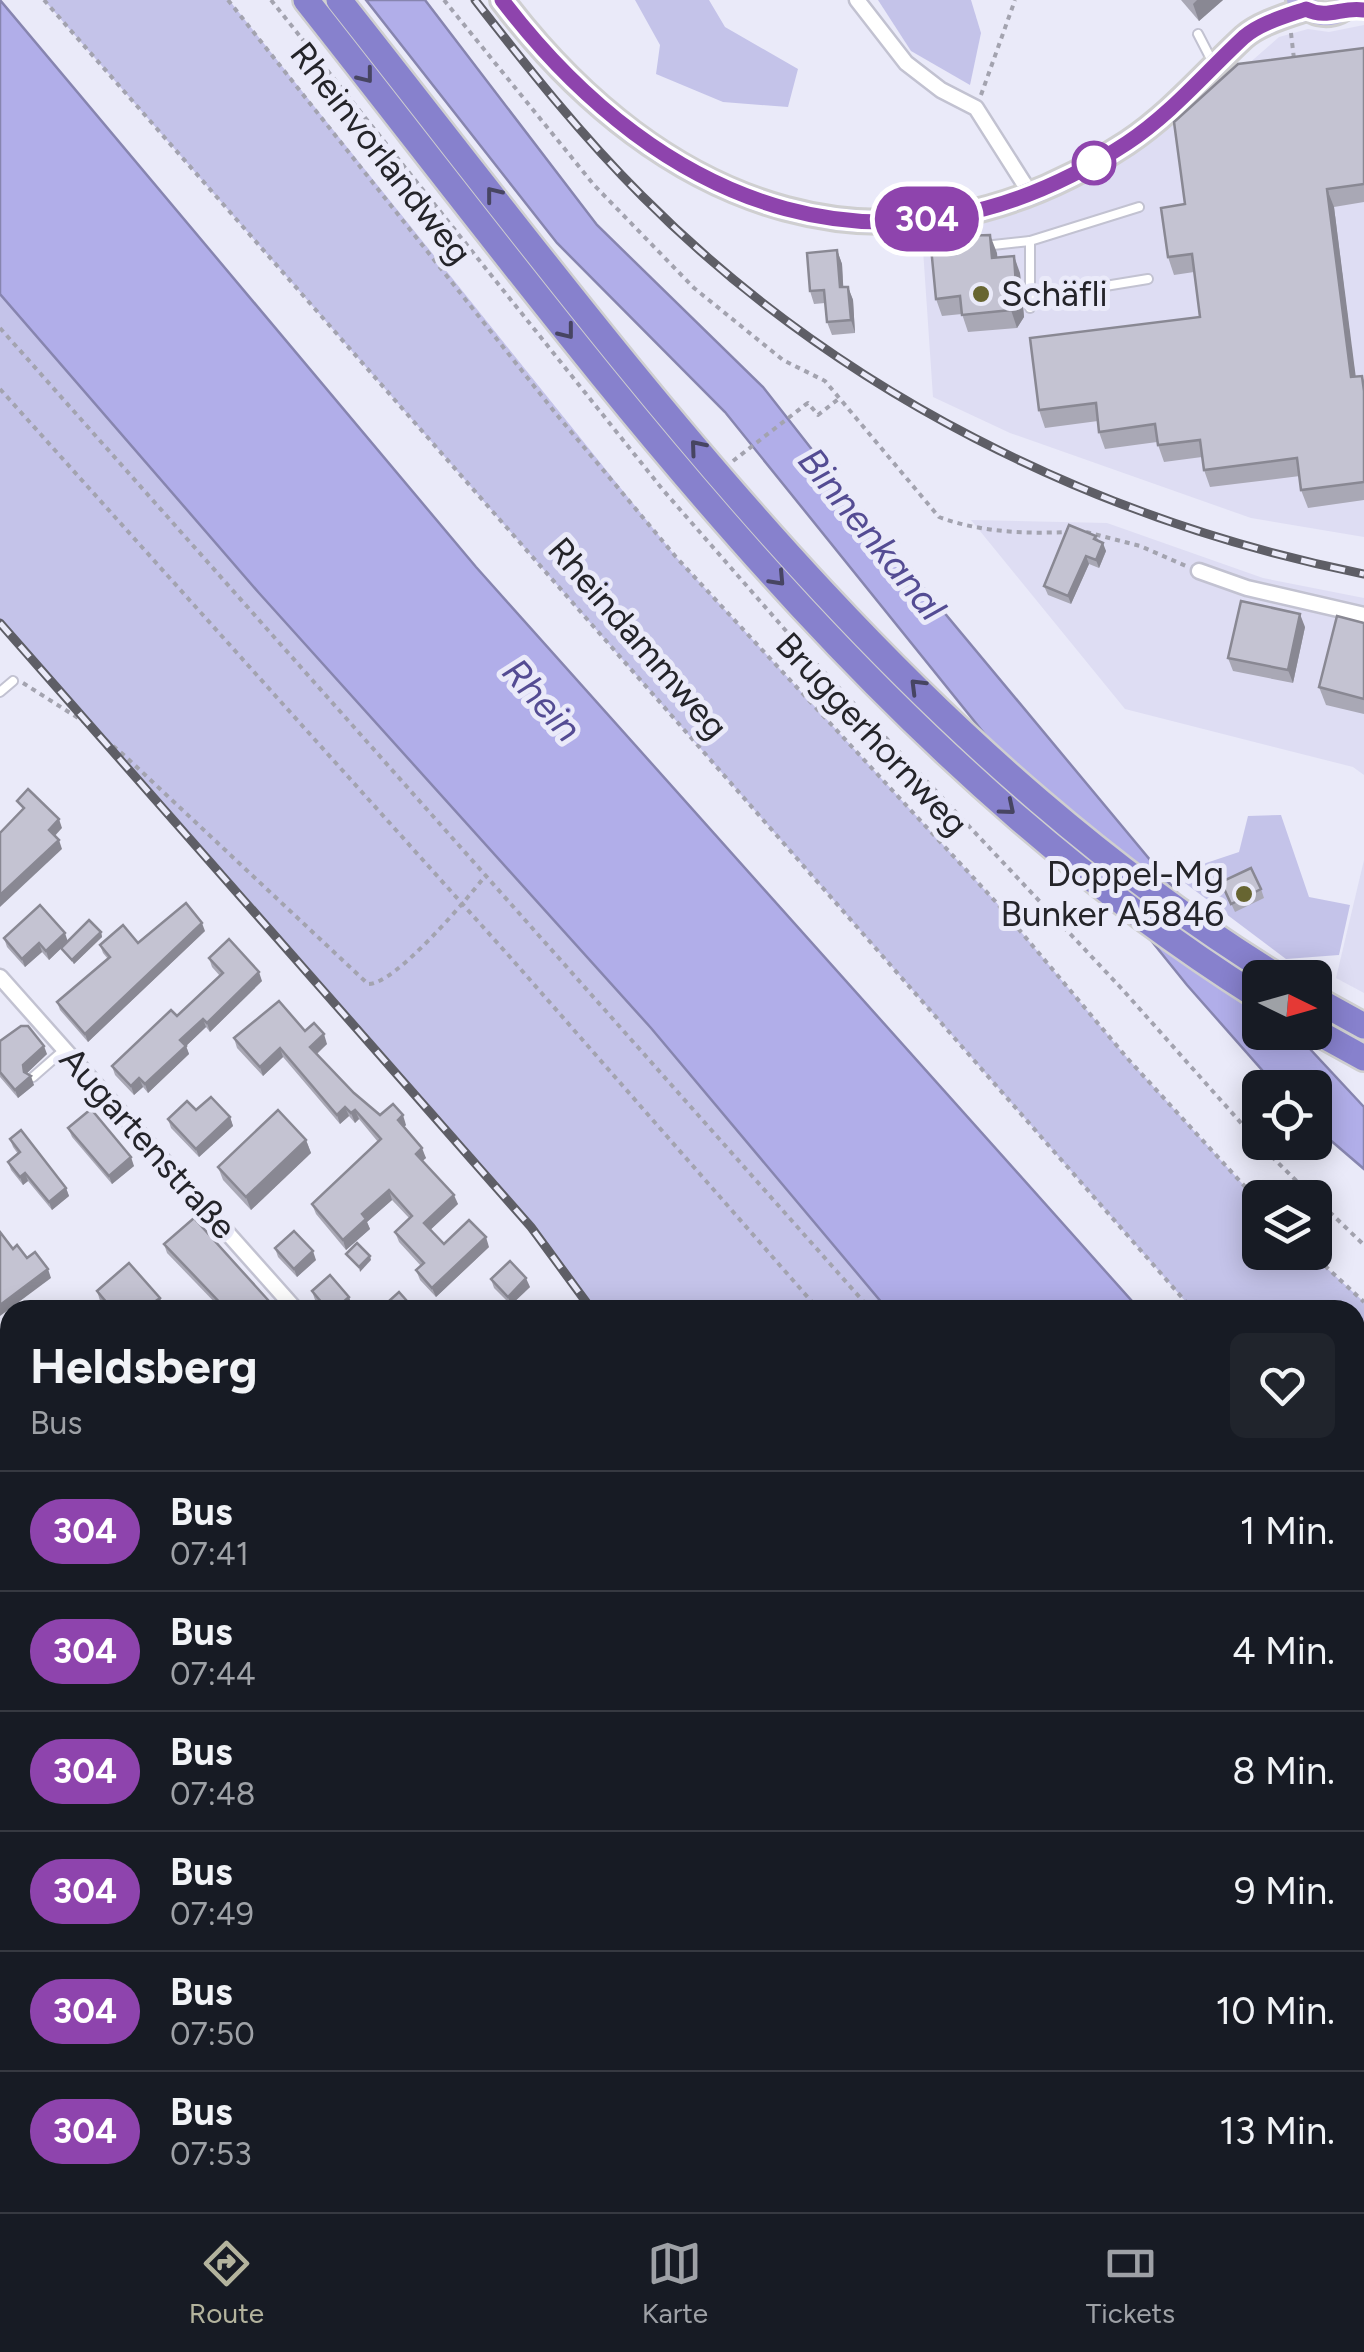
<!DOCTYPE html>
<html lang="de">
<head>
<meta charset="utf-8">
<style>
  :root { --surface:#171b24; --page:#20242c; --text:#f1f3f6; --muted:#9ea1a6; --line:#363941; --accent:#b3b39d }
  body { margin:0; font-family:Figtree,sans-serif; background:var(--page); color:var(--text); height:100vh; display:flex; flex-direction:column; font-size:38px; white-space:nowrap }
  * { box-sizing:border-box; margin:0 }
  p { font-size:32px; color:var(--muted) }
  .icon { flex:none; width:55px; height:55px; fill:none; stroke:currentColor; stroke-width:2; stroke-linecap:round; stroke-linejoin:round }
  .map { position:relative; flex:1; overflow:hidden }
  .sheet { position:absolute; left:0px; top:1300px; width:1365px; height:912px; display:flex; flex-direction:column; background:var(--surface); border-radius:30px 30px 0 0; box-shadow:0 5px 25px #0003 }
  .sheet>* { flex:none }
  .badge { padding:0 20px; border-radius:32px; font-size:35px; line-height:65px }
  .needle { width:65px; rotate:95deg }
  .tools { position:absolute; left:1242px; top:960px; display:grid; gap:20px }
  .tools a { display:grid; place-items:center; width:90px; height:90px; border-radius:15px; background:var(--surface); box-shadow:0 5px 25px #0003; font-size:50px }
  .map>.badge { position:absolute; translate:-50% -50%; box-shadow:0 0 0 5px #fff }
  .round { display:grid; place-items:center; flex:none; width:105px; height:105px; border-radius:15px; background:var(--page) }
  .summary { display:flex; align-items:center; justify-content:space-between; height:170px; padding:0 30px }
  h1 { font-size:48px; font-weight:700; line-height:75px }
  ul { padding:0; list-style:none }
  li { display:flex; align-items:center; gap:30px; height:120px; padding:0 30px; border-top:2px solid var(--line) }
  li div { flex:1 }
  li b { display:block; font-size:38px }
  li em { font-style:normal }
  li .badge { min-width:110px; font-weight:700; text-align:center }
  .tab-bar { display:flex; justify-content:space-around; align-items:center; height:140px; border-top:2px solid var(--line); background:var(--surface); font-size:28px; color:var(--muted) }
  .tab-bar a { display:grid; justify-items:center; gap:5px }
  .tab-bar .current { color:var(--accent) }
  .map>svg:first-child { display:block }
</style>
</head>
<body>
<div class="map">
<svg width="1364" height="2212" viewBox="0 0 1364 2212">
  <rect width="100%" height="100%" fill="#eaeaf9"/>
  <g fill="#deddf3">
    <polygon points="1364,25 1364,537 1251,518 1010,433 933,397 921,220 1071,175 1224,60 1255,224 1247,65 1279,37 1308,29 1329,32"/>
    <polygon points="971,520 1107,523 1263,578 1364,598 1364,775 1353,767 1125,709"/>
    <polygon points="1364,860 1364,993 1336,978"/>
  </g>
  <g fill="#c4c3e9">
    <polygon points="44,0 229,0 676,557 995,901 1128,1059 1260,1203 1260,1252 1310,1253 1364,1302 1364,1505 1355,1495 1355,1310 1193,1310"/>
    <polygon points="635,0 709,0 725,27 798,69 788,107 723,102 656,74 660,45"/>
    <polygon points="878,0 971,0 981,33 970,85 911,51"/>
    <polygon points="0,294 259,593 651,1028 888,1310 592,1310 531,1227 0,622"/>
    <polygon points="1281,815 1309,897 1350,905 1339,955 1286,959 1173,874 1239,852 1248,816"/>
    <polygon points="1355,1870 1364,1881 1364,2193 1355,2182"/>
  </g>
  <g fill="#b1aee9" stroke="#8785af" stroke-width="2.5">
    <polygon points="0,0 476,567 1140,1310 888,1310 651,1028 259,593 0,294"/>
    <polygon points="366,0 425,0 597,225 763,387 868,521 1260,992 1260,1032 1295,1033 1364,1107 1364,1169 1315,1127 1315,1088 1277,1087 1187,985 725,412 557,243"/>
    <polygon points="1355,1550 1364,1560 1364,1843 1355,1833"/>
  </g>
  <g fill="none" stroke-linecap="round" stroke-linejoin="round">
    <defs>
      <g id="lane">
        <polyline points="1198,34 1212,61"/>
        <polyline points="984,246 1030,241 1139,207"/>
        <polyline points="1032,298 1148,279"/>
        <polyline points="1030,308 1030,241"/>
        <polyline points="0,692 13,681"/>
        <polyline points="33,1077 65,1049"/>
        <polyline points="0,1675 10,1659"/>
        <polyline points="270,2202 283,2212"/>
        <polyline points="254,2212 265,2202"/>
        <polyline points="450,2212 457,2202"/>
      </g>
      <g id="street">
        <polyline points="857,0 906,63 941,90 976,108 1030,193"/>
        <polyline points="1199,571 1247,588 1364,615"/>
        <polyline points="0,977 296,1310"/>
        <polyline points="0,1682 10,1689"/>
        <polyline points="139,2202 145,2212"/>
        <polyline points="706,2202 713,2212"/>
        <polyline points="1086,2202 1095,2212"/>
        <polyline points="941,2212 951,2202"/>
      </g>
      <g id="primary">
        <path d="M502 0C661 210 891 299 1127 143 1172 113 1205 73 1244 37 1260 23 1286 16 1306 9"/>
        <path d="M1298 0C1315 19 1337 19 1354 0"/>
        <polyline points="0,2016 10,2028"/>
        <polyline points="221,2202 234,2212"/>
      </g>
      <g id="highway">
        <path d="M306 0C590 359 866 751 1260 998"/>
        <path d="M339 0C618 353 890 738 1280 978"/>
        <polyline points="1315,999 1364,1026"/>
        <polyline points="1315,1031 1364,1058"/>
      </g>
    </defs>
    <use href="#lane" stroke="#c2c2d1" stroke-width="12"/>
    <use href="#street" stroke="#c2c2d1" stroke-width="19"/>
    <use href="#primary" stroke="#cfcfd0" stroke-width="28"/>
    <use href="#highway" stroke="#cfcfd0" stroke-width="30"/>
    <g stroke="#a3a3af" stroke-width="4" stroke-dasharray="5 5" stroke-linecap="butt">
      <polyline points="44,0 1193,1310"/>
      <polyline points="228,0 557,415 676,557 995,901 1128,1059 1260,1203"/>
      <polyline points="271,0 663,490 794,640 1122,989 1265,1150 1314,1198"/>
      <path d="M444 0 594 185 694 288 783 360 825 381 939 517C979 532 1025 534 1067 532"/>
      <polyline points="1291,33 1294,59"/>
      <polyline points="981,95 1015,0"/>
      <polyline points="0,328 871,1310"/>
      <polyline points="0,389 510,957 819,1310"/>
      <polyline points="733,461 805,405 808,403 818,415 841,397"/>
      <polyline points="1086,532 1140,546 1186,566"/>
      <path d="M23 683 86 723 126 757 368 984C395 985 468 898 486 875"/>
      <polyline points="1315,1198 1364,1245"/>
      <polyline points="1310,1252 1364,1302"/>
      <polyline points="1355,1495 1364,1506"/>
      <polyline points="1355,1856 1364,1866"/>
      <polyline points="1355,1928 1359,1933 1355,1953"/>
      <polyline points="1355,2091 1364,2102"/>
      <polyline points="1355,2126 1364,2142"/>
      <polyline points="1359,2212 1364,2208"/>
    </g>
    <use href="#lane" stroke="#fff" stroke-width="8"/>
    <use href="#street" stroke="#fff" stroke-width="14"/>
    <use href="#primary" stroke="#b7b3e1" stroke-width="22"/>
    <use href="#highway" stroke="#8781cd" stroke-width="25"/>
    <defs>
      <g id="rail">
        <path d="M475 0C528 68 581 135 642 196 837 392 1094 520 1364 574"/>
        <polyline points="0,623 531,1227 592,1310"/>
        <polyline points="1355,2179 1364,2188"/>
      </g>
    </defs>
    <use href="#rail" stroke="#5e5e66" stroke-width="9"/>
    <use href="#rail" stroke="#eaeaf9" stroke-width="5" stroke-dasharray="15" stroke-linecap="butt"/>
  </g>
  <g fill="#a9a8b5">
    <polygon points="1181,0 1223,0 1199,21"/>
    <polygon points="1364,48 1364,202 1334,207 1355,377 1362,376 1364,381 1364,500 1308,508 1301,490 1300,476 1210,487 1204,470 1202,457 1164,462 1157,442 1105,449 1099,432 1098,421 1045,428 1039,410 1200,317 1194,272 1174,275 1168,257 1185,204"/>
    <polygon points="837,250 842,264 843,287 848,287 853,300 855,333 832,335 827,322 825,303 814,304 810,291"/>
    <polygon points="997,253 997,257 1020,273 1024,317 1017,328 968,332 962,314 942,316 936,299"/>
    <polygon points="1096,536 1106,551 1099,568 1089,564 1071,604 1048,595 1044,586"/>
    <polygon points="1364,623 1364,714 1326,705 1319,687"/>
    <polygon points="1305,627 1293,683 1233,671 1228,658"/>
    <polygon points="1221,882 1261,889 1264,898 1235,912"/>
    <polygon points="205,931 88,1042 60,1010 57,1002 108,959 103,953 100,945 138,943"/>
    <polygon points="101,932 102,937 74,964 61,948 49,960 42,952 25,967 7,947 4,938 68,941"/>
    <polygon points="209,958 262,981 210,1032 206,1027 186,1046 189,1054 148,1093 143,1087 134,1095 115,1075 112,1066 177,1016 220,976 212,967"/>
    <polygon points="305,1031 327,1044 317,1054 354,1093 380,1115 406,1125 404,1127 426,1158 422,1161 458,1204 430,1230 444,1244 489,1247 436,1297 420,1280 416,1270 421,1266 399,1242 395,1232 410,1219 392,1200 367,1222 370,1229 346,1250 316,1214 312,1204 378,1142 359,1119 355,1123 349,1116 340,1124 283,1057 263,1076 237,1048 234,1038"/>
    <polygon points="0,1041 47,1054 26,1074 34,1085 18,1098 0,1077"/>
    <polygon points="196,1110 230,1117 233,1126 199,1157 171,1128 168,1119"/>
    <polygon points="68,1128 134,1166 112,1184 72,1137"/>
    <polygon points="10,1139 66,1188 69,1196 52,1210 28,1181 23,1185 11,1170 8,1162 18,1154 13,1147"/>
    <polygon points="306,1140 311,1153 251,1210 223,1180 218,1167"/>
    <polygon points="164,1244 277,1310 222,1310 167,1253"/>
    <polygon points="275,1248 316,1260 297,1277 278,1257"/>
    <polygon points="491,1279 530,1287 511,1305 494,1288"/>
    <polygon points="97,1291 160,1298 164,1310 106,1310 101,1304"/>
    <polygon points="312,1291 349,1297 352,1306 347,1310 324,1310 315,1300"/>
    <polygon points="10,1723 10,1777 0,1770 0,1738"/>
    <polygon points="10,1883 10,1934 0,1927 0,1901"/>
    <polygon points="283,2202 327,2202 341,2212 296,2212"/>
    <polygon points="898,2202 921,2202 911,2212 907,2212"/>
    <polygon points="1109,2202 1151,2202 1142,2212 1119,2212"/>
  </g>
  <g fill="#898893">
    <polygon points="1197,0 1223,0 1199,21 1193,4"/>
    <polygon points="1327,189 1334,207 1358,394 1351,377"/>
    <polygon points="990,235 997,253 999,275 992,258"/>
    <polygon points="837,250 842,264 844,300 840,287"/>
    <polygon points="1014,256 1020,273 1024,317 1017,328 1011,310"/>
    <polygon points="848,287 853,300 855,333 851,320"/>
    <polygon points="1103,543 1106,551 1099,568 1096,560"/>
    <polygon points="1086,556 1089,564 1071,604 1068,596"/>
    <polygon points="1300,614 1305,627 1293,683 1288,670"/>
    <polygon points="59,819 62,828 52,839 49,830"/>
    <polygon points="59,840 62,849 0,907 0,895"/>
    <polygon points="202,923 205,931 88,1042 85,1034"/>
    <polygon points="101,932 102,937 74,964 72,960"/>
    <polygon points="65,933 68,942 49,960 46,951"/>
    <polygon points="39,943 42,952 25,967 22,959"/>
    <polygon points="259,972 262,981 210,1032 207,1023"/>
    <polygon points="203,1019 206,1027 186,1046 189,1054 148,1093 145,1084 180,1040"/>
    <polygon points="324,1034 327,1044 313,1057 310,1047"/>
    <polygon points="44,1046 47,1054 26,1074 31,1076 34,1085 18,1098 15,1090 24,1072 23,1065"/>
    <polygon points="280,1048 283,1057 263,1076 260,1067"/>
    <polygon points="139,1078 143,1087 134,1095 131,1086"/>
    <polygon points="345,1107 349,1116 340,1124 337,1115"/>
    <polygon points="355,1110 359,1119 355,1123 351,1113"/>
    <polygon points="403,1115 406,1125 401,1130 398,1120"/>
    <polygon points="230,1117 233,1126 199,1157 196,1149"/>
    <polygon points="306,1140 311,1153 251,1210 246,1197"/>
    <polygon points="422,1148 426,1158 419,1164 416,1154"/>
    <polygon points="131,1157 134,1166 112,1184 109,1176"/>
    <polygon points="25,1173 28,1181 23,1185 20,1177"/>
    <polygon points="66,1188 69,1196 52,1210 49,1202"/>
    <polygon points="389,1190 392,1200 367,1222 370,1229 346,1250 343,1240 362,1214"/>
    <polygon points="454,1195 458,1204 427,1233 424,1223"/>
    <polygon points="486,1237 489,1247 436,1297 432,1288"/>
    <polygon points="313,1251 316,1260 297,1277 294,1269"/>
    <polygon points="370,1256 371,1260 360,1272 359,1267"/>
    <polygon points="48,1269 51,1278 0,1316 0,1305"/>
    <polygon points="526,1278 530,1287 511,1305 508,1297"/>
    <polygon points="349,1297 352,1306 347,1310 334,1310"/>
    <polygon points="160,1298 164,1310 143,1310"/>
    <polygon points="5,1559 8,1567 0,1579 0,1566"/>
    <polygon points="10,1610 10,1623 0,1637 0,1624"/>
    <polygon points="7,2082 10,2089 0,2101 0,2090"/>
    <polygon points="9,2134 10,2144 0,2157 0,2145"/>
    <polygon points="436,2202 444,2202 437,2212 429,2212"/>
    <polygon points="909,2202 921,2202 911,2212 908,2212 906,2205"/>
    <polygon points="1137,2202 1151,2202 1142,2212 1128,2212"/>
    <polygon points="1230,2202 1247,2202 1238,2212 1227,2212 1226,2208"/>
  </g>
  <g fill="#c4c3d2" stroke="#898893" stroke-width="2.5">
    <polygon points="1364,48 1364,184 1327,189 1351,377 1362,376 1364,391 1364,482 1301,490 1297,458 1204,470 1200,440 1158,445 1155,424 1099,432 1096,403 1039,410 1030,338 1200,317 1192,254 1168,257 1161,208 1185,204 1174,122 1238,64"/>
    <polygon points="990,235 992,258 1014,256 1017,300 1011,310 962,315 960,296 936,299 930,237"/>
    <polygon points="837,250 840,287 848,287 851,320 827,322 824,290 810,291 807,253"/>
    <polygon points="1069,525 1096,536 1094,539 1103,543 1096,560 1086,556 1068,596 1044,586"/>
    <polygon points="1241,601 1300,614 1288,670 1228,658"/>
    <polygon points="1337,616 1364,623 1364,699 1319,687"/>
    <polygon points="28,789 59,819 49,830 59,840 0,895 0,833 24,808 17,801"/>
    <polygon points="1251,868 1261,889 1231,904 1221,882"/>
    <polygon points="186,903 202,923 85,1034 57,1002 110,957 100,945 123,925 138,943"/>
    <polygon points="40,905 65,933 46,951 39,943 22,959 4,938"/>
    <polygon points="89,920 101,932 72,960 61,948"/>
    <polygon points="229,939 259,972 207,1023 203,1019 180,1040 186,1046 145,1084 139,1078 131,1086 112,1066 171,1010 177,1016 223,973 209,958"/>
    <polygon points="279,1001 305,1031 314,1023 324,1034 310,1047 354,1093 380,1115 393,1104 403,1115 398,1120 422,1148 416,1154 454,1195 424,1223 444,1244 469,1220 486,1237 432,1288 416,1270 424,1263 395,1232 412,1216 389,1190 362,1214 366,1219 343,1240 312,1204 381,1139 355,1110 351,1113 345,1107 337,1115 280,1048 260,1067 234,1038"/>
    <polygon points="21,1026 28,1026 44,1046 23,1065 24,1072 31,1076 15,1090 0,1072 0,1041"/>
    <polygon points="211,1097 230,1117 196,1149 168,1119 187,1101 196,1110"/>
    <polygon points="91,1109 131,1157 109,1176 68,1128"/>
    <polygon points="278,1110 306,1140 246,1197 218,1167"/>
    <polygon points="21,1130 66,1188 49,1202 25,1173 20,1177 8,1162 20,1152 10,1139"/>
    <polygon points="194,1218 277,1310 227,1310 164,1244"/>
    <polygon points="294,1231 313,1251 294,1269 275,1248"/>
    <polygon points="0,1232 13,1249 17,1245 27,1258 35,1252 48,1269 0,1305"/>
    <polygon points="357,1243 370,1256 359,1267 346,1254"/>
    <polygon points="510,1261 526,1278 508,1297 491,1279"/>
    <polygon points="129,1263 160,1298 143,1310 113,1310 97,1291"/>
    <polygon points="330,1275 349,1297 334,1310 328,1310 312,1291"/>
    <polygon points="399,1292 415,1310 379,1310"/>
    <polygon points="6,1534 10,1537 10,1562 5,1559 0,1566 0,1544"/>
    <polygon points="0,1594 10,1601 10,1610 0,1624"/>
    <polygon points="10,1723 10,1766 8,1769 0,1763 0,1738"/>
    <polygon points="10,1883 10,1927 0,1920 0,1901"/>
    <polygon points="0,2076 7,2082 0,2090"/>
    <polygon points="0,2128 9,2134 0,2145"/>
    <polygon points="165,2202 210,2202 224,2212 165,2212 160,2209"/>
    <polygon points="290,2202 327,2202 341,2212 303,2212"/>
    <polygon points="401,2202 436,2202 429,2212 394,2212"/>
    <polygon points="665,2202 692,2202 698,2212 662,2212 659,2207"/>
    <polygon points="727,2202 822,2202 830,2212 733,2212"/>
    <polygon points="857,2202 862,2202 872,2212 848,2212"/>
    <polygon points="1116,2202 1137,2202 1128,2212"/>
    <polygon points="1204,2202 1230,2202 1226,2208 1232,2212 1196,2212 1195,2211"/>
  </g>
  <defs><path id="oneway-chevron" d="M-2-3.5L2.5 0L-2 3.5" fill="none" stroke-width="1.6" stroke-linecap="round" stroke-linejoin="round" transform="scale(2.5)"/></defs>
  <g stroke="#474562">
    <use href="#oneway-chevron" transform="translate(366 76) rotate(52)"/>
    <use href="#oneway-chevron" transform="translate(493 194) rotate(-128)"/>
    <use href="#oneway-chevron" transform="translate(567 332) rotate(52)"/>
    <use href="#oneway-chevron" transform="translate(697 447) rotate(-130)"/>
    <use href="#oneway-chevron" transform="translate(778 579) rotate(47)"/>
    <use href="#oneway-chevron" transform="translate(917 686) rotate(-135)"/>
    <use href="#oneway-chevron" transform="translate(1008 808) rotate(40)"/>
  </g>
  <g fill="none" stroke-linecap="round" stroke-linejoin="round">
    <defs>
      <path id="line" d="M502 0C662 210 890 299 1127 143 1172 113 1205 73 1244 37 1260 23 1286 16 1306 9 1328 20 1342 6 1364 10"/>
    </defs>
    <use href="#line" stroke="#fff" stroke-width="22"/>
    <use href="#line" stroke="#8e44ad" stroke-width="15"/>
  </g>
  <circle fill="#fff" stroke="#8e44ad" stroke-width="5" cx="1094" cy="163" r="20"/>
  <g fill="#676531" stroke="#eaeaf9" stroke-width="4">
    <circle cx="981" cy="294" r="10"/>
    <circle cx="1244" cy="894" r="10"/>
  </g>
  <g text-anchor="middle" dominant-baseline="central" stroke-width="10" stroke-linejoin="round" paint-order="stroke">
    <g font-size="35" fill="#242429" stroke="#eaeaf9">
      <text transform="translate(381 153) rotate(52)">Rheinvorlandweg</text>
      <text transform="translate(638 638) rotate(49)">Rheindammweg</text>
      <text transform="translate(872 734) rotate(47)">Bruggerhornweg</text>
      <text transform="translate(148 1143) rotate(48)">Augartenstraße</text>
    </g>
    <g font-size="35" fill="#242429" stroke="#eaeaf9" text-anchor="start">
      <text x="1001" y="294">Schäfli</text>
      <text x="1224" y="874" text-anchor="end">Doppel-Mg<tspan x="1224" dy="40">Bunker A5846</tspan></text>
    </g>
    <g font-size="38" font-style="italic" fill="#544c93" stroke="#eaeaf9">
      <text transform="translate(872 534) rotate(51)">Binnenkanal</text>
      <text transform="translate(542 700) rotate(48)">Rhein</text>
    </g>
  </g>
</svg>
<div class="tools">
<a><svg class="needle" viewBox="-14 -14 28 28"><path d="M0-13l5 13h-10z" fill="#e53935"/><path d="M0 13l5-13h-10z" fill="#9ea1a6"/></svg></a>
<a><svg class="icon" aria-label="locate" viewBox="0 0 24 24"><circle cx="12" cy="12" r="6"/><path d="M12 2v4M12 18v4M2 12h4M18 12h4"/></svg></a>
<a><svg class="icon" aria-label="layers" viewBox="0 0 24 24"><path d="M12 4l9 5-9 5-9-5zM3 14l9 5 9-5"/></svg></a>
</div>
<b class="badge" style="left:927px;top:219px;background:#8e44ad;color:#fff">304</b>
<section class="sheet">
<div class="summary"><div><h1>Heldsberg</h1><p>Bus</p></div><a class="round"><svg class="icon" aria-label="heart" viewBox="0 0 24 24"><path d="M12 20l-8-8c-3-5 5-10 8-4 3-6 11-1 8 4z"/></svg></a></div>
<ul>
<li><span class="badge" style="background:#8e44ad;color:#fff">304</span><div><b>Bus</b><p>07:41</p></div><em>1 Min.</em></li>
<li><span class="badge" style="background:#8e44ad;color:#fff">304</span><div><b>Bus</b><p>07:44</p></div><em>4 Min.</em></li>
<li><span class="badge" style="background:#8e44ad;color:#fff">304</span><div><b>Bus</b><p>07:48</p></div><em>8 Min.</em></li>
<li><span class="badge" style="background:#8e44ad;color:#fff">304</span><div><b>Bus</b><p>07:49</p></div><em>9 Min.</em></li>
<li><span class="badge" style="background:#8e44ad;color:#fff">304</span><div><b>Bus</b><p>07:50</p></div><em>10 Min.</em></li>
<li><span class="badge" style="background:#8e44ad;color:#fff">304</span><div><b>Bus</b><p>07:53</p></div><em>13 Min.</em></li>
</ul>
</section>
</div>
<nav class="tab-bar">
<a class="current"><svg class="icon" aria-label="directions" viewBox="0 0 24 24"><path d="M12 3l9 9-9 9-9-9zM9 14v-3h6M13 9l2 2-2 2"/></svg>Route</a>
<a><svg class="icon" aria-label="map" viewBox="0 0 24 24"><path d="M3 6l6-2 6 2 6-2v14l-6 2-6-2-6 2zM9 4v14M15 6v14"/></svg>Karte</a>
<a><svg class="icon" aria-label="tickets" viewBox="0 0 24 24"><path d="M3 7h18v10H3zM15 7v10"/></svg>Tickets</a>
</nav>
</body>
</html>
